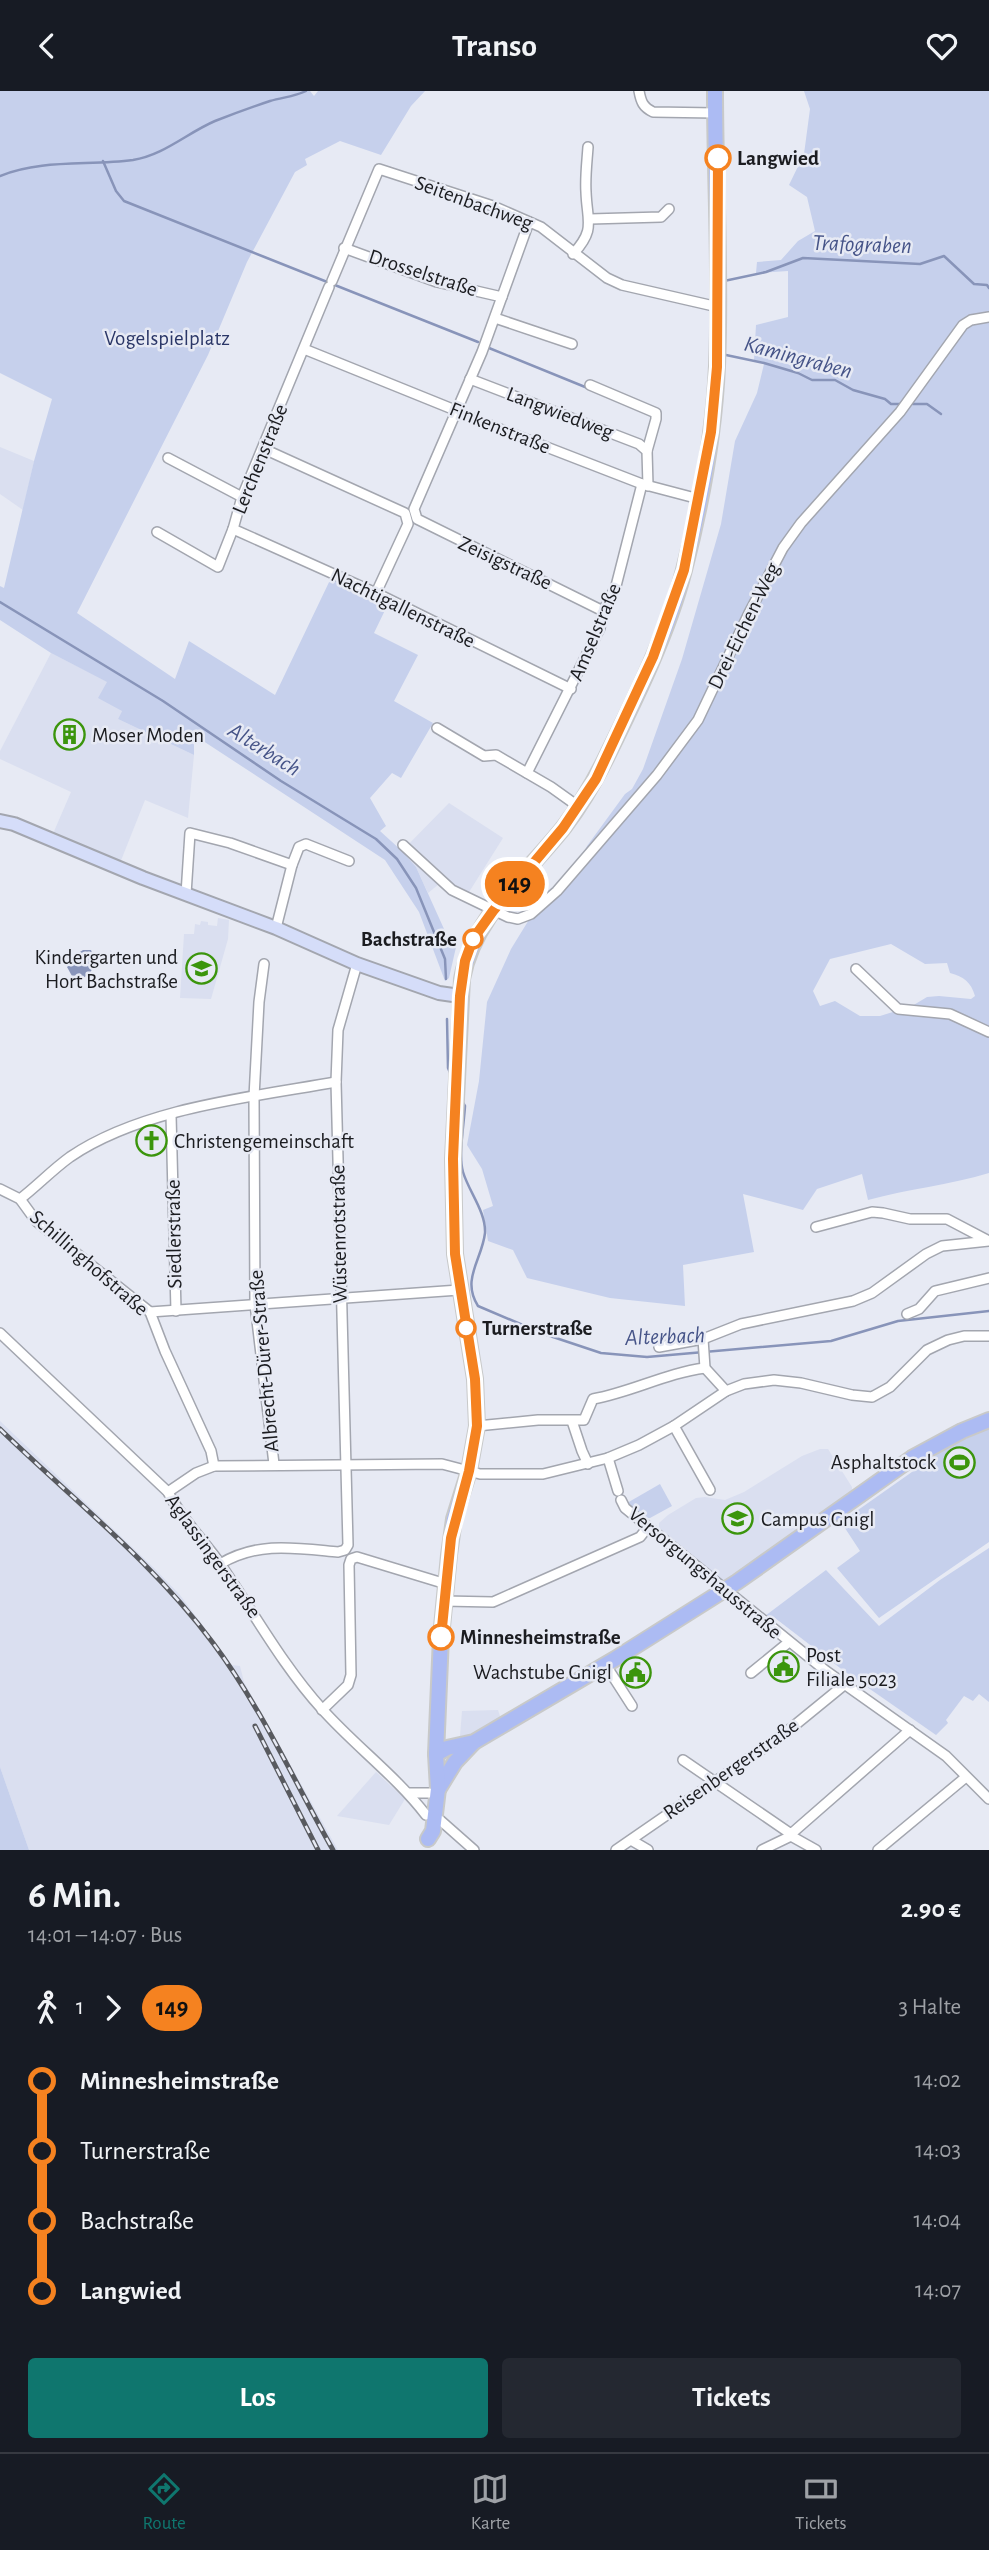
<!DOCTYPE html>
<html lang="de">
<head>
<meta charset="utf-8">
<style>
  :root { --surface:#171b24; --page:#242831; --text:#f1f3f6; --muted:#9ea1a6; --line:#363941; --accent:#0f766e }
  body { margin:0; font-family:"Alegreya Sans",sans-serif; background:var(--page); color:var(--text); height:100vh; display:flex; flex-direction:column; font-size:26px; white-space:nowrap }
  * { box-sizing:border-box; margin:0 }
  p { font-size:23px; color:var(--muted) }
  .icon { flex:none; width:38px; height:38px; fill:none; stroke:currentColor; stroke-width:2; stroke-linecap:round; stroke-linejoin:round }
  .map { position:relative; height:1759px; overflow:hidden }
  .details { display:flex; flex-direction:column; background:var(--surface); flex:1 }
  .details>* { flex:none }
  .badge { padding:0 14px; border-radius:23px; font-size:24px; line-height:46px }
  .map>.badge { position:absolute; translate:-50% -50%; box-shadow:0 0 0 4px #fff }
  .legs { display:flex; align-items:center; gap:10px; height:77px; padding:0 28px; font-size:23px }
  .legs p { margin-inline-start:auto }
  .head { display:flex; align-items:center; justify-content:space-between; height:119px; padding:0 28px }
  h1 { font-size:38px; font-weight:700; line-height:52px }
  .action { display:flex; gap:14px; margin-top:auto; padding:14px 28px }
  .action a { flex:1; height:80px; border-radius:7px; background:var(--accent); color:#fff; font-size:28px; font-weight:700; line-height:80px; text-align:center }
  .action a+a { background:var(--page); color:var(--text) }
  ul { padding:0 28px; list-style:none }
  li { display:flex; align-items:center; gap:24px; height:70px; font-size:26px }
  li i { display:grid; place-items:center; width:10px; height:100%; margin:0 9px; background:currentColor }
  li i::after { content:''; width:18px; height:18px; margin:-9px; border:5px solid; border-radius:50%; background:var(--surface) }
  li p { margin-inline-start:auto }
  li:first-child i { background:linear-gradient(#0000 50%,currentColor 0) }
  li:last-child i { background:linear-gradient(currentColor 50%,#0000 0) }
  header { display:flex; justify-content:space-between; align-items:center; height:91px; padding:0 28px; background:var(--surface); font-size:32px; font-weight:700 }
  .tab-bar { display:flex; justify-content:space-around; align-items:center; height:98px; border-top:2px solid var(--line); background:var(--surface); font-size:19px; color:var(--muted) }
  .tab-bar a { display:grid; justify-items:center; gap:4px }
  .tab-bar .active { color:var(--accent) }
  .map>svg:first-child { display:block }
</style>
</head>
<body>
<header><svg class="icon" aria-label="back" viewBox="0 0 24 24"><path d="M15 5l-7 7 7 7"/></svg>Transo<svg class="icon" aria-label="heart" viewBox="0 0 24 24"><path d="M12 20l-8-8c-3-5 5-10 8-4 3-6 11-1 8 4z"/></svg></header>
<div class="map">
<svg width="989" height="1759" viewBox="0 0 989 1759">
  <rect width="100%" height="100%" fill="#e7eaf4"/>
  <g fill="#dadff0">
    <polygon points="0,356 34,370 23,419 0,403"/>
    <polygon points="51,562 108,591 122,620 118,628 194,664 188,727 145,709 120,772 52,745 71,701 0,668 0,660"/>
    <polygon points="449,712 503,747 464,809 439,793 428,802 416,776 402,760"/>
    <polygon points="218,827 229,829 228,848 211,908 180,907 184,843 194,843 195,833 200,834 201,830 208,831 208,834 217,835"/>
    <polygon points="0,1330 154,1477 180,1504 232,1574 240,1575 244,1591 338,1759 29,1759 0,1676"/>
    <polygon points="820,1358 828,1358 852,1396 852,1403 792,1442 785,1450 725,1491 659,1443 659,1432 668,1424 696,1407 705,1406 725,1409 744,1401 802,1365"/>
    <polygon points="498,1619 501,1628 470,1644 460,1645 462,1620"/>
    <polygon points="376,1681 405,1708 389,1734 337,1725"/>
  </g>
  <g fill="#c6d0ec" fill-rule="evenodd">
    <polygon points="0,0 310,0 314,5 318,0 425,0 411,15 381,64 340,50 305,68 307,74 295,81 247,171 208,264 77,522 175,588 189,550 275,604 331,487 388,513 374,542 418,564 394,610 433,632 401,687 392,682 370,707 386,735 380,740 402,760 416,776 449,849 456,856 449,887 445,890 419,821 385,769 194,644 194,664 118,628 122,620 98,607 107,591 51,562 0,529 0,495 4,497 34,370 52,308 0,282"/>
    <path d="M804 0H989V1082C949 1094 908 1098 868 1109L862 1083 817 1098 803 1119 743 1103 754 1161 683 1174 685 1215 610 1207 527 1187 513 1159 488 1150 483 1119 493 1115 482 1078 467 1054 479 990 487 911 511 858 538 814 577 775 587 755 625 703 632 698 643 678 682 568 721 433 735 350 757 302 764 273 754 269 756 234 788 226V180L756 182 757 171 781 169 798 150 815 140 807 106 789 94 804 63 810 18ZM891 853 925 873 947 872 950 882C964 886 971 891 975 905L971 908 939 905 927 906 912 915 880 925H860L835 910 820 915 813 900 830 868Z"/>
    <polygon points="989,1337 989,1451 879,1527 837,1477 860,1460 841,1431 946,1357"/>
    <polygon points="660,1393 672,1415 650,1427 644,1427 627,1412"/>
    <polygon points="989,1457 989,1611 979,1603 973,1610 964,1605 946,1629 948,1632 936,1644 844,1580 775,1527 771,1532 765,1525 826,1479 879,1535 940,1489"/>
    <polygon points="0,1676 29,1759 0,1759"/>
  </g>
  <polygon fill="#8894b9" points="83,859 91,859 95,870 90,883 81,888 72,885 67,876 72,866"/>
  <g fill="none" stroke-linecap="round" stroke-linejoin="round">
    <g stroke="#8894b9" stroke-width="2.5">
      <polyline points="103,70 116,100 124,110 478,251"/>
      <path d="M0 85C42 68 88 75 133 69 164 64 187 42 215 30 233 23 252 16 270 10 283 6 294 6 306 0"/>
      <polyline points="724,190 766,181 803,167 920,173 944,165 974,193 987,194 989,197"/>
      <polyline points="489,257 590,298"/>
      <polyline points="726,264 764,272 798,282 812,289 835,289 853,299 885,308 891,313 901,313"/>
      <polyline points="913,313 927,313 941,323"/>
      <polyline points="0,511 163,610 281,690 376,748 397,768 416,797 445,868 446,888"/>
      <polyline points="447,928 448,977 451,984"/>
      <path d="M462 1010 465 1015C464 1034 458 1064 463 1081 469 1101 486 1121 485 1142 482 1169 461 1188 478 1215L544 1243 601 1262 647 1266 831 1250 898 1230 989 1220"/>
    </g>
    <defs>
      <g id="street">
        <path d="M639 0C641 11 643 16 653 21L715 22"/>
        <polyline points="590,128 661,126 669,118"/>
        <polyline points="529,131 482,261 414,418 417,428 603,520"/>
        <polyline points="344,157 437,191 502,206"/>
        <path d="M573 163C596 138 587 131 586 101 585 86 587 71 588 56"/>
        <polyline points="332,190 379,78 493,115 541,136 607,187 622,194 718,216"/>
        <polyline points="495,227 572,253"/>
        <polyline points="304,258 450,317 456,321 642,393 699,408"/>
        <polyline points="470,288 639,353 647,360 648,395"/>
        <polyline points="590,294 656,322 656,328 647,360"/>
        <polyline points="264,358 405,422 408,433 376,502"/>
        <polyline points="168,367 242,406"/>
        <polyline points="233,438 376,502 571,598"/>
        <polyline points="157,441 218,476 233,438 242,406 329,196"/>
        <polyline points="437,637 484,665 496,664 551,696 579,716"/>
        <polyline points="527,682 600,537 603,520 616,495 642,393"/>
        <polyline points="403,754 452,799 508,826 518,828 531,823 557,800 657,684 698,629 749,522 783,457 801,432 900,321 963,234 971,229 989,226"/>
        <polyline points="186,803 190,742 230,752 292,774"/>
        <polyline points="276,837 292,774 299,756 306,753 349,770"/>
        <polyline points="264,873 259,911 254,1006 255,1213 274,1373"/>
        <polyline points="856,878 898,918 950,923 989,941"/>
        <polyline points="171,1024 176,1220"/>
        <polyline points="0,1098 20,1108 36,1130 150,1221 165,1260 211,1360 214,1375"/>
        <path d="M20 1108C37 1095 52 1079 70 1066 142 1017 251 1006 336 991"/>
        <polyline points="816,1136 872,1121 883,1122 910,1128 947,1128 987,1149"/>
        <polyline points="150,1221 459,1199"/>
        <polyline points="907,1223 919,1218 935,1200 989,1187"/>
        <path d="M0 1242 168 1401C182 1429 204 1449 221 1474 254 1522 283 1575 322 1618 355 1655 396 1685 426 1724"/>
        <polyline points="703,1248 705,1277 726,1300"/>
        <polyline points="659,1256 703,1248 741,1233 853,1210 872,1202 926,1163 942,1155 989,1150"/>
        <polyline points="572,1330 582,1360 588,1373"/>
        <path d="M477 1335 538 1329H584L593 1308C632 1301 666 1282 705 1277"/>
        <polyline points="674,1335 710,1399"/>
        <polyline points="608,1367 618,1400"/>
        <polyline points="168,1401 196,1382 214,1375 442,1373 480,1383 543,1383 608,1367 639,1354 674,1335 726,1300 744,1293 774,1289 801,1292 852,1304 872,1306 890,1296 927,1259 948,1249 964,1245 989,1245"/>
        <polyline points="621,1409 625,1417 826,1580 946,1665 989,1708"/>
        <path d="M220 1473C258 1450 296 1457 338 1461L345 1459 348 1454 336 991 338 939 357 873"/>
        <polyline points="444,1510 493,1511 640,1446 648,1436"/>
        <polyline points="605,1573 632,1615"/>
        <polyline points="751,1582 789,1551"/>
        <polyline points="322,1619 348,1594 351,1584 349,1474 351,1468 357,1466 446,1493"/>
        <polyline points="683,1669 791,1743 910,1639"/>
        <polyline points="410,1702 429,1702"/>
        <polyline points="434,1729 440,1729 474,1759"/>
        <polyline points="631,1749 648,1759"/>
        <polyline points="616,1759 784,1643 844,1594"/>
        <polyline points="762,1759 791,1745 816,1759"/>
        <polyline points="878,1759 966,1686"/>
      </g>
      <polyline id="secondary" points="0,730 14,733 143,787 276,837 357,873 439,902 460,905"/>
      <g id="primary">
        <polyline points="436,1663 447,1657 474,1651 615,1568 737,1491 912,1367 962,1340 989,1329"/>
        <polyline points="439,1697 455,1671 473,1652"/>
        <path d="M428 1748 433 1740 438 1698 436 1663 441 1546 449 1464 454 1428 469 1380 477 1335 475 1288 455 1163 453 1068 462 888C473 826 526 784 564 736 580 715 593 693 605 669 635 608 667 544 684 479 701 413 714 343 717 275 721 183 715 92 715 0"/>
      </g>
    </defs>
    <use href="#street" stroke="#a3a6af" stroke-width="12"/>
    <use href="#secondary" stroke="#a3a6af" stroke-width="16"/>
    <use href="#primary" stroke="#c8c9c9" stroke-width="18"/>
    <use href="#street" stroke="#fff" stroke-width="9"/>
    <use href="#secondary" stroke="#d5ddf9" stroke-width="12"/>
    <use href="#primary" stroke="#acbbf3" stroke-width="14"/>
    <defs>
      <g id="rail">
        <path d="M0 1338C72 1408 153 1471 213 1552 261 1616 294 1690 333 1759"/>
        <polyline points="255,1635 318,1759"/>
      </g>
    </defs>
    <use href="#rail" stroke="#585a5f" stroke-width="5"/>
    <use href="#rail" stroke="#e7eaf4" stroke-width="2.5" stroke-dasharray="8" stroke-linecap="butt"/>
  </g>
  <g fill="none" stroke-linecap="round" stroke-linejoin="round">
    <defs>
      <polyline id="line-1" points="441,1546 451,1447 469,1380 477,1335 475,1288 455,1163 453,1068 460,905 465,870 473,848 493,820 563,737 596,688 653,566 684,479 711,341 717,276 718,67"/>
    </defs>
    <use href="#line-1" stroke="#fff" stroke-width="16"/>
    <use href="#line-1" stroke="#f58220" stroke-width="10"/>
  </g>
  <defs>
    <symbol id="building-ring" viewBox="-11 -11 22 22"><circle r="9.5" fill="#e7eaf4" stroke="#3b950c" stroke-width="1.5"/><path d="M-4-6H4V6H1V3H-1V6H-4ZM-2.5-4.3h1.7v1.8h-1.7ZM.8-4.3h1.7v1.8H.8ZM-2.5-1h1.7V.8h-1.7ZM.8-1h1.7V.8H.8Z" fill="#3b950c"/></symbol>
    <symbol id="school-ring" viewBox="-11 -11 22 22"><circle r="9.5" fill="#e7eaf4" stroke="#3b950c" stroke-width="1.5"/><path d="M0-5L7-2L0 1L-7-2ZM-4 1L0 2.5L4 1V4Q0 6-4 4Z" fill="#3b950c"/></symbol>
    <symbol id="church-ring" viewBox="-11 -11 22 22"><circle r="9.5" fill="#e7eaf4" stroke="#3b950c" stroke-width="1.5"/><path d="M-1.2-6h2.4v3.5h3.3v2.4h-3.3V6h-2.4V-.1h-3.3v-2.4h3.3Z" fill="#3b950c"/></symbol>
    <symbol id="stadium-ring" viewBox="-11 -11 22 22"><circle r="9.5" fill="#e7eaf4" stroke="#3b950c" stroke-width="1.5"/><path d="M0-5a6.5 5 0 1 0 0 10a6.5 5 0 1 0 0-10ZM-3.5-1.8h7v3.6h-7Z" fill="#3b950c"/></symbol>
    <symbol id="civic-ring" viewBox="-11 -11 22 22"><circle r="9.5" fill="#e7eaf4" stroke="#3b950c" stroke-width="1.5"/><path d="M-.6-6.5H3V-4.5H.6V-3L4-1V1h2V6H-6V1h2V-1L-.6-3ZM-1.2 2.5V6h2.4V2.5Z" fill="#3b950c"/></symbol>
  </defs>
  <g fill-rule="evenodd">
    <use href="#building-ring" x="52" y="626" width="35" height="35"/>
    <use href="#school-ring" x="184" y="860" width="35" height="35"/>
    <use href="#church-ring" x="134" y="1032" width="35" height="35"/>
    <use href="#stadium-ring" x="942" y="1354" width="35" height="35"/>
    <use href="#school-ring" x="720" y="1410" width="35" height="35"/>
    <use href="#civic-ring" x="766" y="1558" width="35" height="35"/>
    <use href="#civic-ring" x="618" y="1564" width="35" height="35"/>
  </g>
  <g fill="#fff" stroke="#f58220" stroke-width="3.5">
    <circle cx="718" cy="67" r="12"/>
    <circle cx="473" cy="848" r="9"/>
    <circle cx="466" cy="1237" r="9"/>
    <circle cx="441" cy="1546" r="12"/>
  </g>
  <g text-anchor="middle" dominant-baseline="central" stroke-width="5" stroke-linejoin="round" paint-order="stroke">
    <g font-size="21" font-weight="bold" fill="#1b1c20" stroke="#e7eaf4" text-anchor="start">
      <text x="737" y="67">Langwied</text>
      <text x="457" y="848" text-anchor="end">Bachstraße</text>
      <text x="482" y="1237">Turnerstraße</text>
      <text x="460" y="1546">Minnesheimstraße</text>
    </g>
    <g font-size="21" fill="#1b1c20" stroke="#e7eaf4">
      <text transform="translate(474 112) rotate(20)">Seitenbachweg</text>
      <text transform="translate(423 182) rotate(18)">Drosselstraße</text>
      <text transform="translate(560 322) rotate(21)">Langwiedweg</text>
      <text transform="translate(500 337) rotate(22)">Finkenstraße</text>
      <text transform="translate(260 368) rotate(-68)">Lerchenstraße</text>
      <text transform="translate(505 472) rotate(25)">Zeisigstraße</text>
      <text transform="translate(403 517) rotate(26)">Nachtigallenstraße</text>
      <text transform="translate(744 535) rotate(-64)">Drei-Eichen-Weg</text>
      <text transform="translate(595 541) rotate(-67)">Amselstraße</text>
      <text transform="translate(174 1143) rotate(-91)">Siedlerstraße</text>
      <text transform="translate(339 1143) rotate(-91)">Wüstenrotstraße</text>
      <text transform="translate(89 1172) rotate(41)">Schillinghofstraße</text>
      <text transform="translate(264 1270) rotate(-95)">Albrecht-Dürer-Straße</text>
      <text transform="translate(213 1465) rotate(54)">Aglassingerstraße</text>
      <text transform="translate(705 1482) rotate(40)">Versorgungshausstraße</text>
      <text transform="translate(731 1678) rotate(-35)">Reisenbergerstraße</text>
    </g>
    <g font-size="21" fill="#2a3667" stroke="#e7eaf4">
      <text x="167" y="247">Vogelspielplatz</text>
    </g>
    <g font-size="21" fill="#1b1c20" stroke="#e7eaf4" text-anchor="start">
      <text x="92" y="644">Moser Moden</text>
      <text x="178" y="866" text-anchor="end">Kindergarten und<tspan x="178" dy="24">Hort Bachstraße</tspan></text>
      <text x="174" y="1050">Christengemeinschaft</text>
      <text x="936" y="1371" text-anchor="end">Asphaltstock</text>
      <text x="761" y="1428">Campus Gnigl</text>
      <text x="806" y="1564">Post<tspan x="806" dy="24">Filiale 5023</tspan></text>
      <text x="612" y="1581" text-anchor="end">Wachstube Gnigl</text>
    </g>
    <g font-size="23" font-style="italic" fill="#465488" stroke="#e7eaf4">
      <text transform="translate(862 154) rotate(2)">Trafograben</text>
      <text transform="translate(798 267) rotate(15)">Kamingraben</text>
      <text transform="translate(264 659) rotate(32)">Alterbach</text>
      <text transform="translate(665 1246) rotate(-2)">Alterbach</text>
    </g>
  </g>
</svg>
<b class="badge" style="left:515px;top:793px;background:#f58220;color:#111">149</b>
</div>
<section class="details">
<div class="head"><div><h1>6 Min.</h1><p>14:01 – 14:07 · Bus</p></div><b>2.90 €</b></div>
<div class="legs"><svg class="icon" aria-label="walk" viewBox="0 0 24 24"><circle cx="13" cy="4" r="2"/><path d="M13 8l-2 6 4 7M11 14l-3 7M7 12l3-4h3l4 4"/></svg>1<svg class="icon" aria-label="forward" viewBox="0 0 24 24"><path d="M9 5l7 7-7 7"/></svg><b class="badge" style="background:#f58220;color:#111">149</b><p>3 Halte</p></div>
<ul>
<li><i style="color:#f58220"></i><b>Minnesheimstraße</b><p>14:02</p></li>
<li><i style="color:#f58220"></i><span>Turnerstraße</span><p>14:03</p></li>
<li><i style="color:#f58220"></i><span>Bachstraße</span><p>14:04</p></li>
<li><i style="color:#f58220"></i><b>Langwied</b><p>14:07</p></li>
</ul>
<div class="action"><a>Los</a><a>Tickets</a></div>
</section>
<nav class="tab-bar">
<a class="active"><svg class="icon" aria-label="directions" viewBox="0 0 24 24"><path d="M12 3l9 9-9 9-9-9zM9 14v-3h6M13 9l2 2-2 2"/></svg>Route</a>
<a><svg class="icon" aria-label="map" viewBox="0 0 24 24"><path d="M3 6l6-2 6 2 6-2v14l-6 2-6-2-6 2zM9 4v14M15 6v14"/></svg>Karte</a>
<a><svg class="icon" aria-label="tickets" viewBox="0 0 24 24"><path d="M3 7h18v10H3zM15 7v10"/></svg>Tickets</a>
</nav>
</body>
</html>
